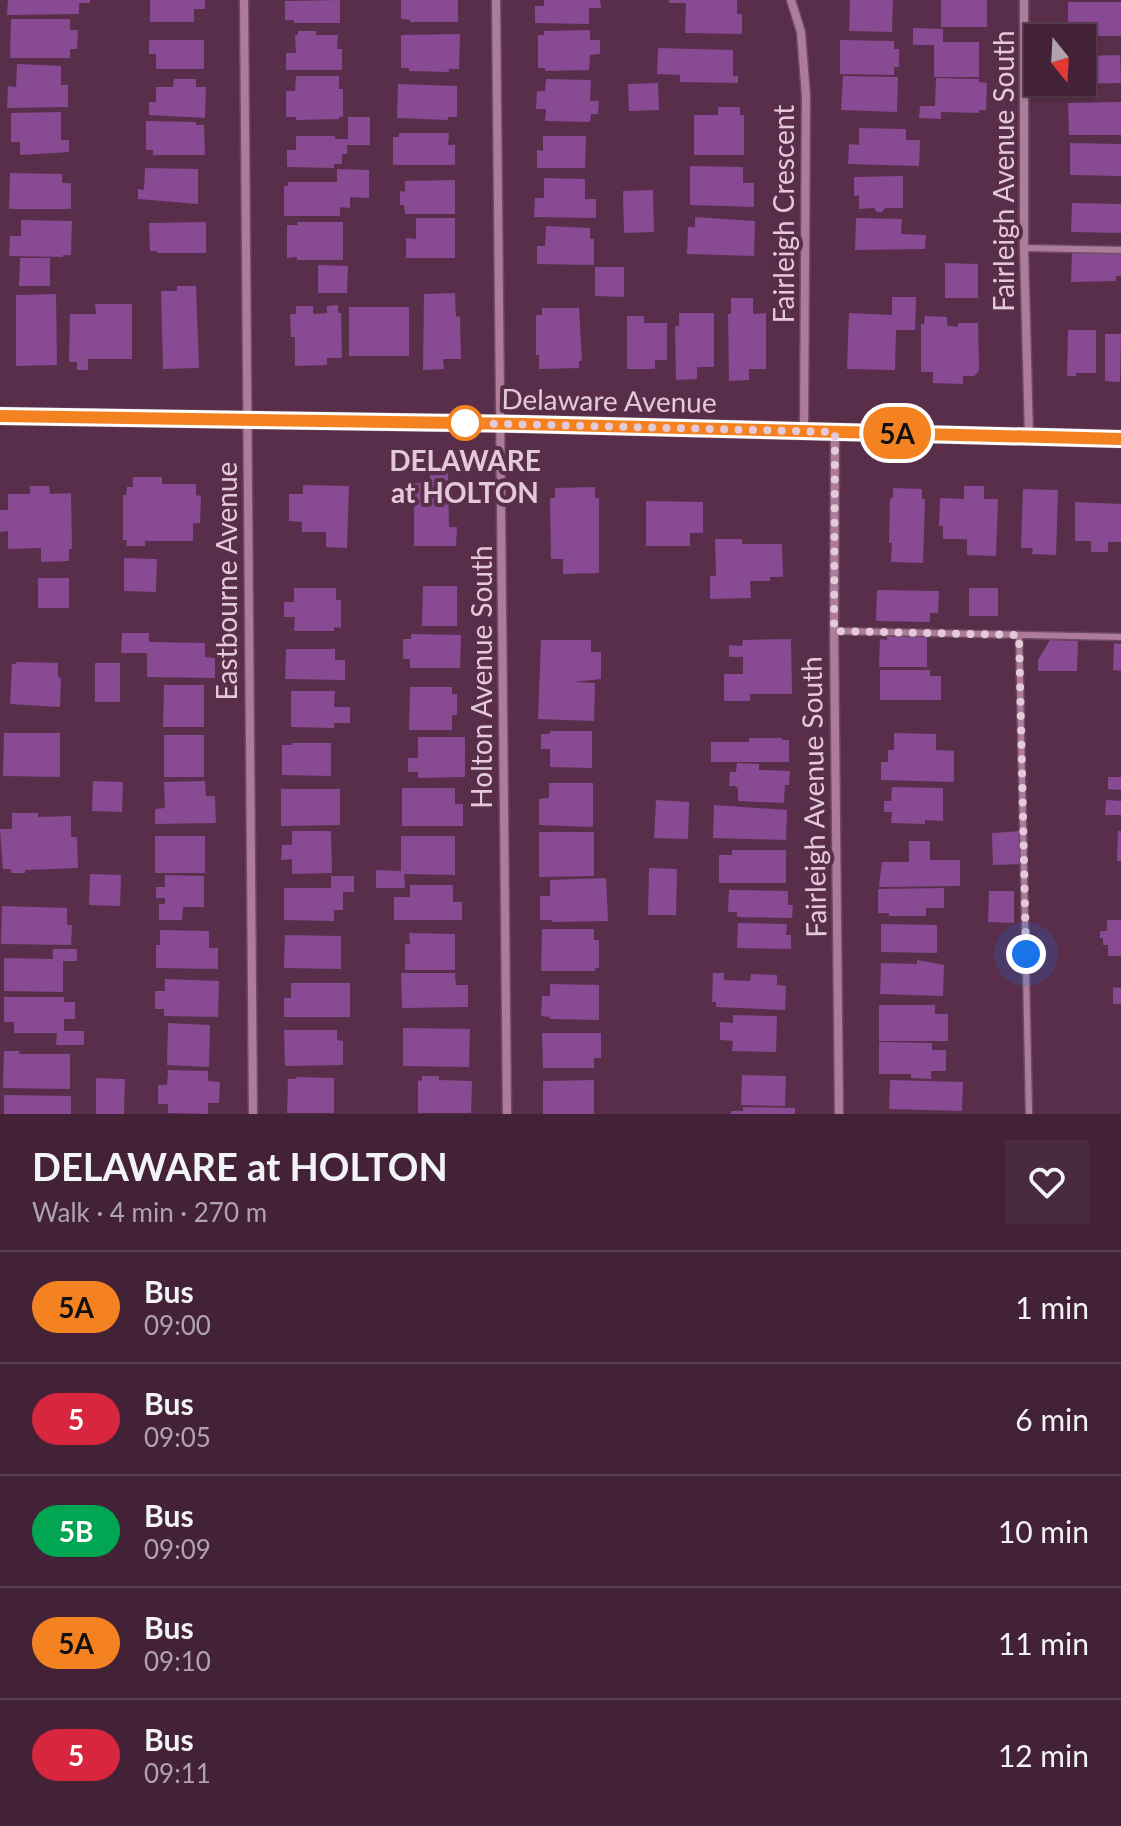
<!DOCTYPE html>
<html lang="en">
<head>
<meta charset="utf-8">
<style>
  :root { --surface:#432238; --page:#4a2a40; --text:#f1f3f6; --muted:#afa4ae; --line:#5b3f53 }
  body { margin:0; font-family:Lato,sans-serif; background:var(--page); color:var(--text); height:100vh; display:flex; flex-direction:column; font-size:30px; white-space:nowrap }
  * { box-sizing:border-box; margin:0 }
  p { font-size:26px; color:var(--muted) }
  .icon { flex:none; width:44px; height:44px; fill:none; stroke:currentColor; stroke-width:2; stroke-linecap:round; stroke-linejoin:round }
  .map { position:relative; height:1114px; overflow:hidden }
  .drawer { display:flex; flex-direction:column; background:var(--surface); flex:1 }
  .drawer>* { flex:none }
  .badge { padding:0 16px; border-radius:26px; font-size:28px; line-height:52px }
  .needle { width:52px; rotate:162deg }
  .buttons { position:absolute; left:1024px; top:24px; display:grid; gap:16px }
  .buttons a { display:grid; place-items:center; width:72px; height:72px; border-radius:0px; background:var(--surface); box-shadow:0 2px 6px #0004,0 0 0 2px var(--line); font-size:40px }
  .you { position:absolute; width:40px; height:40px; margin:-20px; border:6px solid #fff; border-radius:50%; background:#1a73e8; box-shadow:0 0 0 12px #1a73e833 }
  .map>.badge { position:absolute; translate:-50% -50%; box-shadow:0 0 0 4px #fff }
  .round { display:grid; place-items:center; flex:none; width:84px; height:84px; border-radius:0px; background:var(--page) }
  .overview { display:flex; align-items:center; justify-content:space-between; height:136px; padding:0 32px }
  h1 { font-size:38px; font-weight:700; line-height:60px }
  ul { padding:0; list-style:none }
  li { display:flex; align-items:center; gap:24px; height:112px; padding:0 32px; border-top:2px solid var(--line) }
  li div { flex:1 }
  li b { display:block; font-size:30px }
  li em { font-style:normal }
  li .badge { min-width:88px; font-weight:700; text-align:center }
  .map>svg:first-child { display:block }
</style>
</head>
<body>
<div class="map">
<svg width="1121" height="1114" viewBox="0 0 1121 1114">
  <rect width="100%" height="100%" fill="#592e4a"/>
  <g fill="#884a92">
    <polygon points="8,0 90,0 90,3 79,3 79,14 7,15"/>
    <polygon points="150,0 205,0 205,9 194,9 194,22 150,22"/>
    <polygon points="340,0 340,23 294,23 294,20 285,20 285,1"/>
    <polygon points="401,0 458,0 458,22 410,22 410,20 401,19"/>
    <polygon points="544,0 600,0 601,8 589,8 589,24 535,23 535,6 544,6"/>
    <polygon points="669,0 737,0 737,14 742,14 742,34 685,33 686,3 669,3"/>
    <polygon points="850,0 893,0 892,32 849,31"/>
    <rect x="941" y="0" width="46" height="27"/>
    <rect x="1068" y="2" width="53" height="34"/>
    <polygon points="11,19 70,19 70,30 78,30 77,49 70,49 70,58 10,58"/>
    <polygon points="913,28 943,29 943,42 979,42 979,77 934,77 934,45 913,45"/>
    <polygon points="590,30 590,40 600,40 600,54 590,55 589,70 545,71 545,68 538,68 538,35 544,35 544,31"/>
    <polygon points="298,31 316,31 316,35 338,35 337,49 342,49 342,70 286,70 286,53 296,53 295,35 298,35"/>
    <polygon points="460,34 459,69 449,69 449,72 409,71 409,68 401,68 401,35"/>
    <polygon points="149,40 204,40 204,69 156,69 156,54 149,54"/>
    <polygon points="840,40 894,41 894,49 899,49 899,67 894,67 894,75 840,74"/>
    <polygon points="658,48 733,50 733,76 738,76 738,83 680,82 680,75 657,74"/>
    <polygon points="1120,55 1121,83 1082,84 1082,56"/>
    <polygon points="17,64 61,66 61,85 68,85 68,107 7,108 8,86 16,87"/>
    <polygon points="296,76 339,76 339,89 343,89 343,117 339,117 339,119 296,120 296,117 286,117 286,91 295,91"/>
    <polygon points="843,76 898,77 897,112 841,110"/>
    <polygon points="936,78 979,79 979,82 987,83 986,110 979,110 979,113 941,112 941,119 919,118 920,106 935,106"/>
    <polygon points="174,79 196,79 196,87 206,87 205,118 149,115 149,102 156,102 156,87 173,87"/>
    <polygon points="546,79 591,80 590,101 599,101 598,114 591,114 590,122 545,121 546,109 536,109 537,91 545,91"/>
    <polygon points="658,83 659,110 629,111 628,84"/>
    <polygon points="398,84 457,86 457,117 448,117 448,120 397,118"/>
    <polygon points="1121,102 1121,135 1069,135 1068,103"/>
    <polygon points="718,107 740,107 740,115 744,115 744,155 694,155 694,115 718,115"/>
    <polygon points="61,112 61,140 69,140 69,152 20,155 20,142 11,142 11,113"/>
    <polygon points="348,117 370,117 370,145 347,145 347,154 342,154 342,164 334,164 334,168 287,167 287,150 296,150 296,136 335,136 335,139 348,139"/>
    <polygon points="146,121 196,122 196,125 204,125 205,155 153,155 153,150 146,150"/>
    <polygon points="859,128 906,129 906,140 920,140 919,166 848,164 849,144 859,145"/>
    <polygon points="399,133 449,133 448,145 455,145 455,165 393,165 393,137 399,137"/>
    <polygon points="543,136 586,136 585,168 537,168 537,150 543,151"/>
    <polygon points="1070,143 1121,144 1121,176 1070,175"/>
    <polygon points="690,166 743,167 743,183 754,183 754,207 690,205"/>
    <polygon points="145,168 198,169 198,204 138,199 138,189 144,190"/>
    <polygon points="337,169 369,170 369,198 350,197 350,208 340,207 340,216 284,216 284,186 288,186 288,182 337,182"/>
    <polygon points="10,173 62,174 62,183 71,183 71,209 9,209"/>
    <polygon points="903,176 903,208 885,208 882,212 877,212 874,208 859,209 859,195 854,196 854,177"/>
    <polygon points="544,178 585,179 585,199 596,199 596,218 534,217 535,198 544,198"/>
    <polygon points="455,180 455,214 405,214 404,205 400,205 400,191 405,192 405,181"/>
    <polygon points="653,190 654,232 624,233 623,191"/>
    <polygon points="1072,203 1121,204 1121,233 1071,232"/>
    <polygon points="695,217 755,221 754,256 687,254 688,227 695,227"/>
    <polygon points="416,218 455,218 455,258 406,258 406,238 416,239"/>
    <polygon points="856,218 902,219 901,234 926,235 925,249 855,250"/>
    <polygon points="21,220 72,221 71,255 63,255 63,257 9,256 10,236 21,236"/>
    <polygon points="206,222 206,253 157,253 157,251 150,251 149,223"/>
    <polygon points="297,222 343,222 343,260 297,260 297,257 287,258 287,225 298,225"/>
    <polygon points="546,226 590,228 590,239 594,239 594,265 537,264 537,246 545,246"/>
    <polygon points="1072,251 1121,253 1121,276 1116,276 1116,281 1071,282"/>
    <polygon points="20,258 50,258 50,286 19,286"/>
    <polygon points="945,263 978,264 978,298 945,298"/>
    <polygon points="318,265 348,266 347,293 318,293"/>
    <polygon points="595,267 624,267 624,297 595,296"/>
    <polygon points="177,286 196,286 199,368 163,369 161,291 177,291"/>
    <polygon points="455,293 456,317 460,316 461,359 443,359 444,369 423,370 424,294"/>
    <polygon points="56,294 57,365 16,366 16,295"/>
    <polygon points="892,297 916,297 915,330 896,330 895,370 847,369 849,313 892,315"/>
    <polygon points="731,298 753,298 753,314 766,313 766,369 749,369 749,380 729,381 728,314 731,314"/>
    <polygon points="95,304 132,304 132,359 88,359 88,370 77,370 77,362 69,362 70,314 96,314"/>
    <polygon points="338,305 338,313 341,313 342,358 327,358 327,365 295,366 295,337 291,337 290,314 296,314 296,306 313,306 313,314 327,313 327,306"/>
    <rect x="349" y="307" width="60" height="49"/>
    <polygon points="542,308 579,308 582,361 579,361 579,368 539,369 539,355 536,355 536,315 542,315"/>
    <polygon points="679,313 714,313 714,367 697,367 697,379 676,380 675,326 679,326"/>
    <polygon points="627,316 644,316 644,323 667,323 667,360 655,360 655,369 627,369"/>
    <polygon points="925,316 947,317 947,325 950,326 958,327 958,323 978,323 979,371 974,376 963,376 963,384 933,383 933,372 921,372 921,324 924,324"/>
    <polygon points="1068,330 1096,330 1096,373 1076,373 1076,376 1067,376"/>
    <polygon points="1105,334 1121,334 1120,382 1105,381"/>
    <polygon points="430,472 448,472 449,527 457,527 456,546 414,546 414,483 430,483"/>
    <polygon points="133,477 162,477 162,484 196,484 196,495 201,496 200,523 193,523 193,541 145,541 145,546 126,546 127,540 123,540 123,495 126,495 127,487 133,487"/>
    <polygon points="303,485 349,486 347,548 326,547 326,532 302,532 302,522 289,521 289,494 303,494"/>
    <polygon points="30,486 49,486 50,494 71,493 72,549 69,549 69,561 41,562 41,548 8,549 8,531 0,532 0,510 8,510 8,494 30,494"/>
    <polygon points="964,486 984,486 984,499 998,499 996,556 967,555 967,539 943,539 943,526 939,526 940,498 964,499"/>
    <polygon points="595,487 595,498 599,498 599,573 563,574 563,559 551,559 550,498 555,498 555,488"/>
    <polygon points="893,488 922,489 922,499 925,499 923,563 891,562 892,543 889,543 890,498 893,498"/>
    <polygon points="1023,489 1058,490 1056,555 1032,554 1033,548 1021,548"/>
    <polygon points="646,501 703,502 703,533 690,533 690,546 646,546"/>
    <polygon points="1075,502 1121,504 1121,542 1108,542 1108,552 1091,552 1091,541 1075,541"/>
    <polygon points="715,539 742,539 742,544 782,544 783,577 770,577 770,581 750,581 751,598 710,599 710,576 716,576"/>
    <polygon points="124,558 157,559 156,592 124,591"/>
    <rect x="38" y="578" width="31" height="30"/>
    <polygon points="423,586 457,586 457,626 422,626"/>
    <polygon points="294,588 336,588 336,600 341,600 341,628 334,627 334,631 294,631 295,617 284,617 284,602 294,602"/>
    <rect x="969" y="588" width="29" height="28"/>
    <polygon points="877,590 939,591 938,613 930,613 930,622 876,621"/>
    <polygon points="122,633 149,633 149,642 205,643 205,657 215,658 215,678 147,677 147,653 121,653"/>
    <polygon points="411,634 461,635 460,668 410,668 410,659 403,659 403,639 411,639"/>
    <polygon points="887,636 927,637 927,667 879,667 880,639 887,640"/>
    <polygon points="791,639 792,694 750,694 750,701 724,701 724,674 743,674 743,657 729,657 729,645 742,646 743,640"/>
    <polygon points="541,640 591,640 591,652 601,652 601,679 573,682 595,683 594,721 538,719"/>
    <polygon points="1050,640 1078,641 1077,671 1038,671 1038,660"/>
    <polygon points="1114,643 1121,644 1121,671 1113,670"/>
    <polygon points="286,649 335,649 335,660 345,660 345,680 285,679"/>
    <polygon points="16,662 58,663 58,677 61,678 60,707 10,704 12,664 16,664"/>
    <rect x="95" y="663" width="25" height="39"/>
    <polygon points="880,670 930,670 930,676 941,676 941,700 880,700"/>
    <polygon points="164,685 204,685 204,727 163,727"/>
    <polygon points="410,687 452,687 452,694 457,694 457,715 452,715 452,730 409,730"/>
    <polygon points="291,691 335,691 334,707 350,707 350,723 334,723 334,728 291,727"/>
    <polygon points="550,731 592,731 592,768 550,767 550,749 541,749 541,734 550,734"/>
    <polygon points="4,733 60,733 60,777 3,776"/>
    <polygon points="894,733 936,734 936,750 954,751 954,782 881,780 881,762 888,762 888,750 894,750"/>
    <rect x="164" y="735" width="40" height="42"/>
    <polygon points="418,737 465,737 465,777 418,778 418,772 408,772 408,758 418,758"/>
    <polygon points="749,738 782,738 782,740 789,740 789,762 711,762 711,742 749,742"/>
    <polygon points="292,743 331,743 331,776 282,775 282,745 292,745"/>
    <polygon points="737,763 759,764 759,770 790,771 789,785 785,785 784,803 738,801 738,789 736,786 729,786 730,772 736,772"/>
    <polygon points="1108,777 1121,777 1121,790 1108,789"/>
    <polygon points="93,781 123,782 122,812 92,811"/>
    <polygon points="205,781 206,796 215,796 216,823 155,824 155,809 165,808 164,782"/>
    <polygon points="549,783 593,783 593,827 539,825 539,799 549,798"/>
    <polygon points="892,787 943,788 943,821 925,820 925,824 891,823 892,812 884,812 884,801 891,801"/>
    <polygon points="402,788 455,788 455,804 463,804 463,826 402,826"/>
    <polygon points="281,789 340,789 340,825 281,826"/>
    <polygon points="656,800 689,802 688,839 654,838"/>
    <polygon points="1106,800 1121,801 1121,815 1105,815"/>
    <polygon points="714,805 787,810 786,840 713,838"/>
    <polygon points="12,813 38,813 38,817 71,816 71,837 77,837 78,868 25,870 25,873 11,873 11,869 3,869 0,829 12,829"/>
    <polygon points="292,831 331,831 332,873 292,874 292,859 281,860 282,845 292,845"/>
    <polygon points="1021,831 1022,864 993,865 992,833"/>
    <polygon points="1118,831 1121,831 1121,861 1117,861"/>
    <polygon points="539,832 594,832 594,876 539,877"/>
    <rect x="155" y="836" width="50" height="37"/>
    <polygon points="401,836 455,836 455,875 404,874 405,888 376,888 376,870 401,871"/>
    <polygon points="909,841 930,841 930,860 960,860 960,886 879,887 882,862 909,862"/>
    <polygon points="732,850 786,850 786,883 719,883 719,855 732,855"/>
    <polygon points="649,868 677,869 676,915 648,915"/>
    <polygon points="90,874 121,875 120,906 89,905"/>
    <polygon points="165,875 204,876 204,907 183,907 182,920 159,920 159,904 165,904 165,898 156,898 156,887 165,887"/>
    <polygon points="331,876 354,876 354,892 343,892 343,910 334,910 334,921 284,920 284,888 331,888"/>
    <polygon points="606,878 608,921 552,922 552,920 540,920 540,896 550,896 550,880"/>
    <polygon points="410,885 453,885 453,902 462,902 462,920 394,920 394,897 410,897"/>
    <polygon points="944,888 944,908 926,908 926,916 889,916 889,913 878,913 878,889"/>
    <polygon points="729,890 788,891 788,905 793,905 792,918 737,917 737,912 728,912"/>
    <polygon points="989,891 1014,891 1014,923 988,922"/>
    <polygon points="2,906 67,908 67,925 72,925 71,945 1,944"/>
    <polygon points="1107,920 1121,920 1121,956 1108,956 1108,945 1103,945 1103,938 1100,938 1100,931 1107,931"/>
    <polygon points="738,923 787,924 786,935 791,935 791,949 737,948"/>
    <polygon points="881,924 937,925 937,953 881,952"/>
    <polygon points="542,929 594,929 594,940 599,940 599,968 595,968 595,971 541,971"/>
    <polygon points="160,930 209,931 209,948 218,948 218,969 156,968 156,945 160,945"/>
    <polygon points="409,933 455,934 455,970 405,970 405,944 410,944"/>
    <polygon points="285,935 341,936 341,969 284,968"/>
    <polygon points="53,949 77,949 77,961 63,961 63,992 4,991 4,958 53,959"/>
    <polygon points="917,960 944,965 943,996 880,994 881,963 917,964"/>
    <polygon points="401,973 455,973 456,985 468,985 468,1007 402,1008"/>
    <polygon points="713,973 724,973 724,980 750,981 751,974 777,975 777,985 786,986 785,1010 716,1007 716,1002 712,1002"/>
    <polygon points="165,979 219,981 218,1017 164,1016 164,1009 155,1009 155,991 165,991"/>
    <polygon points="291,983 350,983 350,1017 284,1017 284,998 291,998"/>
    <polygon points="550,984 599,985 599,1020 550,1019 550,1017 541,1016 542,996 550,996"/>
    <polygon points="1113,987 1121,988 1121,1004 1113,1004"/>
    <polygon points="4,997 64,997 64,1002 75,1002 75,1019 64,1019 64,1031 84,1031 84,1045 56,1045 57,1033 14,1033 14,1022 4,1022"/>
    <polygon points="879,1005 935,1005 935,1014 948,1014 948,1041 879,1041"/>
    <polygon points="733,1015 777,1016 776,1052 732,1051 733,1041 720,1040 720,1022 733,1023"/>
    <polygon points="168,1023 210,1025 209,1067 167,1065"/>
    <polygon points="403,1028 470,1029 469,1067 403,1066"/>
    <polygon points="284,1030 337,1030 337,1040 343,1041 343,1065 285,1066"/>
    <polygon points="542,1033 601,1033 601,1058 594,1058 594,1068 543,1068"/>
    <polygon points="879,1042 932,1043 932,1050 946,1050 946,1071 931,1071 931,1079 911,1078 911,1074 879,1074"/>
    <polygon points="4,1051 19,1051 19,1054 70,1054 70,1089 3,1088"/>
    <polygon points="168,1070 208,1071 208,1081 220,1082 219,1103 208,1103 208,1114 168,1113 168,1104 158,1104 158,1085 167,1085"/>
    <polygon points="742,1075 786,1076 785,1106 741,1105"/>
    <polygon points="422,1076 439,1076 439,1080 472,1081 471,1113 418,1113 418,1080 422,1081"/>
    <polygon points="296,1077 334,1078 334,1113 287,1113 288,1079 296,1079"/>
    <polygon points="96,1078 125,1079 124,1114 96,1114"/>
    <polygon points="594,1080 594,1114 543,1114 543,1081"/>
    <polygon points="890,1080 963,1082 962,1111 889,1109"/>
    <polygon points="4,1095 71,1096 71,1114 4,1114"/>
    <polygon points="743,1107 795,1108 795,1114 731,1114 731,1111 743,1111"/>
  </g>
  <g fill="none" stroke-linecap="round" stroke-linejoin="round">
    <defs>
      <g id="lane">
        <polyline points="1024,248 1121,250"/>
        <polyline points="834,631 1121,637"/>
        <polyline points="1019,635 1029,1114"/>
      </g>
      <g id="street">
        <polyline points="244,0 253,1114"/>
        <polyline points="496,0 507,1114"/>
        <polyline points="791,0 801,32 806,96 804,431"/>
        <polyline points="1024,0 1024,248 1029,437"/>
        <polyline points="835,433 834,631 839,1114"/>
      </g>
      <polyline id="secondary" points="0,416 523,424 1121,439"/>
    </defs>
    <use href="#lane" stroke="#6e4b62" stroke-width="9"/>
    <use href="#street" stroke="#6e4b62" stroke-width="11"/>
    <use href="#secondary" stroke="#6e4b62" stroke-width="19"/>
    <use href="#lane" stroke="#ad7c9a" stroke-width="6"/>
    <use href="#street" stroke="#ad7c9a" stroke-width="8"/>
    <use href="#secondary" stroke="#8a9397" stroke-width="16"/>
  </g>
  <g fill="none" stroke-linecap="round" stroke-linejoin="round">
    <defs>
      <polyline id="line" points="0,416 523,424 1121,439"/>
    </defs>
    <use href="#line" stroke="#fff" stroke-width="18"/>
    <use href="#line" stroke="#f58220" stroke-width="12"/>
    <polyline stroke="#e4c9d9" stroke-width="8" stroke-dasharray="0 14.4" points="465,423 835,432 834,631 1019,635 1026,954"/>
  </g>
  <circle fill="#fff" stroke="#f58220" stroke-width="4" cx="465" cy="423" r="16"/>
  <g text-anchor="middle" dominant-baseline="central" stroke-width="8" stroke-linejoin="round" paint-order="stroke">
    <g font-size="28" fill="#e4c9d9" stroke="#592e4a">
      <text transform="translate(1003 171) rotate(-90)">Fairleigh Avenue South</text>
      <text transform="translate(783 214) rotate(-90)">Fairleigh Crescent</text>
      <text transform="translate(609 400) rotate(1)">Delaware Avenue</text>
      <text transform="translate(226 581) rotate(-90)">Eastbourne Avenue</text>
      <text transform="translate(481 677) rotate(-90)">Holton Avenue South</text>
      <text transform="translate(813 797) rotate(-91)">Fairleigh Avenue South</text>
    </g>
    <g font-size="28" font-weight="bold" fill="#e4c9d9" stroke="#592e4a">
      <text x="465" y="460">DELAWARE<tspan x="465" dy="32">at HOLTON</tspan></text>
    </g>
  </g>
</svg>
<div class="buttons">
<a><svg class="needle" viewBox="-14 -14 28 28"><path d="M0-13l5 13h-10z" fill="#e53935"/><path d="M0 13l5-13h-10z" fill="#afa4ae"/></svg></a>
</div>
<div class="you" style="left:1026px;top:954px"></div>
<b class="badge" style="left:897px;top:433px;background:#f58220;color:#111">5A</b>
</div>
<section class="drawer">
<div class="overview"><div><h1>DELAWARE at HOLTON</h1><p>Walk · 4 min · 270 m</p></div><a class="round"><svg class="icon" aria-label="heart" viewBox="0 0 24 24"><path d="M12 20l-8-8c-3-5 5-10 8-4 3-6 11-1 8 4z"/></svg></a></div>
<ul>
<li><span class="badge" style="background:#f58220;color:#111">5A</span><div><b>Bus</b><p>09:00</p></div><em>1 min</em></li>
<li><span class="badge" style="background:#d7263d;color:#fff">5</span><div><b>Bus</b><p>09:05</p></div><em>6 min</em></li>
<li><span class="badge" style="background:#00a651;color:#fff">5B</span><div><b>Bus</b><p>09:09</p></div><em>10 min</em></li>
<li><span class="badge" style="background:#f58220;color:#111">5A</span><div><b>Bus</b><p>09:10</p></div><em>11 min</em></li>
<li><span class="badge" style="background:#d7263d;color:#fff">5</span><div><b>Bus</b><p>09:11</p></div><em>12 min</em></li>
</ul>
</section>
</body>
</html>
